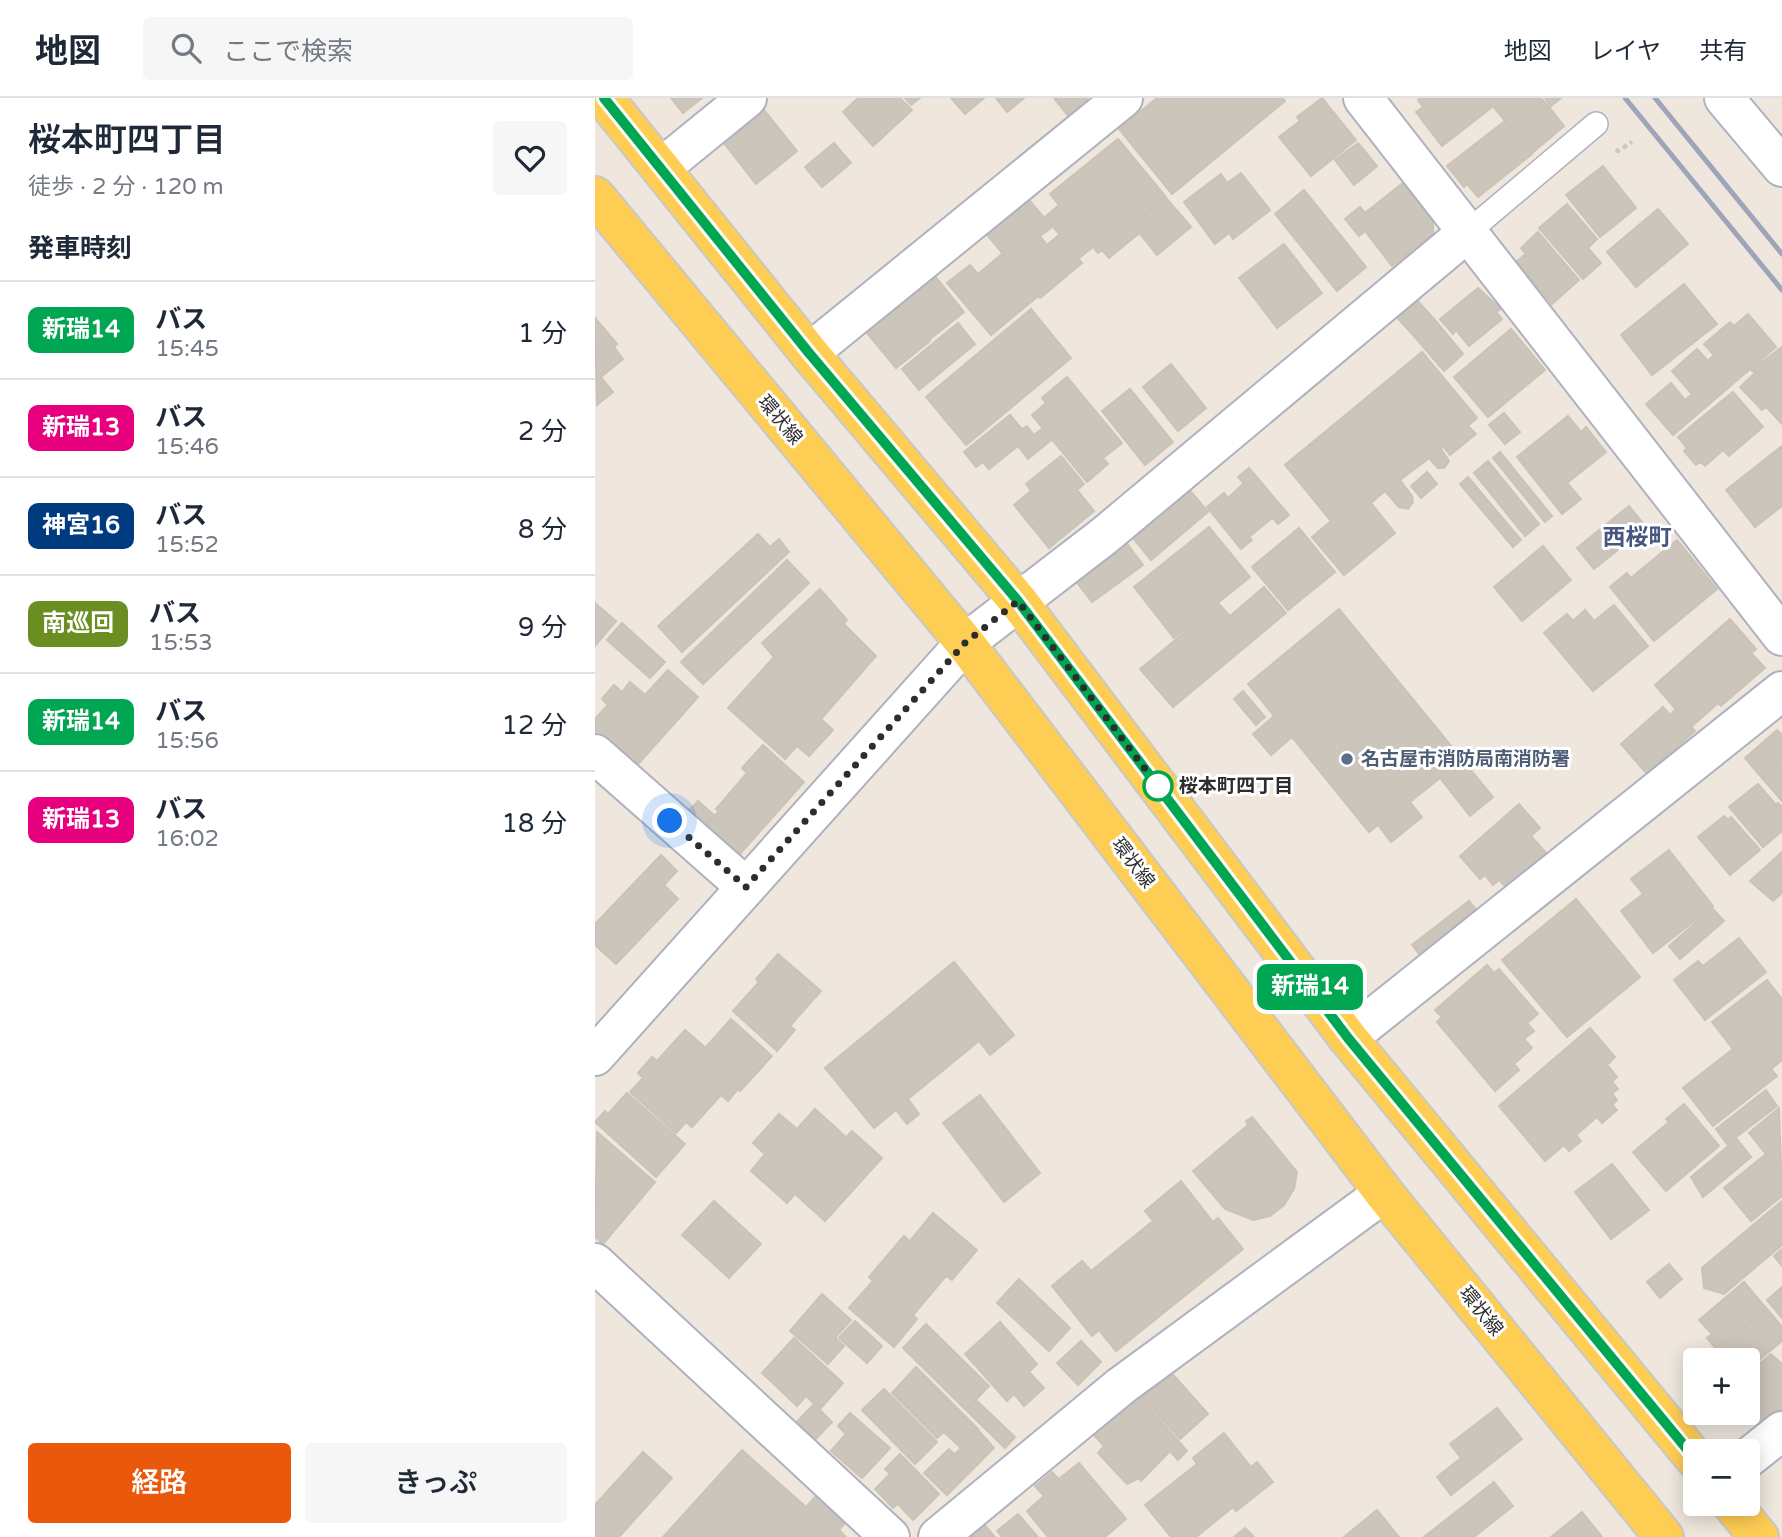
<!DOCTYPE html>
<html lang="ja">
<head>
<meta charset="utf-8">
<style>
  :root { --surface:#fff; --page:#f6f6f7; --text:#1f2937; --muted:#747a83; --line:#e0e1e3; --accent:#ea580c }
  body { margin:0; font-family:"Varela Round","Noto Sans JP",sans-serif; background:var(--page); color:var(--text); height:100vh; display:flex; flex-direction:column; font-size:26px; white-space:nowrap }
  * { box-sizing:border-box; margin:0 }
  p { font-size:23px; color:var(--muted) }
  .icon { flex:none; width:38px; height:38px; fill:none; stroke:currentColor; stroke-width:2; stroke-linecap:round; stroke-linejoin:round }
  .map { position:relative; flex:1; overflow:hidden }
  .panel { display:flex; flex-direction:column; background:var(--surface); width:595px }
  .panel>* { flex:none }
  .badge { padding:0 14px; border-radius:10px; font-size:24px; line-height:46px }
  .controls { position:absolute; left:1088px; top:1250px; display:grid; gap:14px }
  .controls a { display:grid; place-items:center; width:77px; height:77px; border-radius:7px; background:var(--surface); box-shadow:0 4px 18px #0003; font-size:35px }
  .you { position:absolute; width:35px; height:35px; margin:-18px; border:5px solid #fff; border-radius:50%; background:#1a73e8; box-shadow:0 0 0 10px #1a73e833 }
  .map>.badge { position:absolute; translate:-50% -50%; box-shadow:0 0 0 4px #fff }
  h2 { padding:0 28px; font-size:26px; line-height:63px }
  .round { display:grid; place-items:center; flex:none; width:74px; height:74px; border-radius:7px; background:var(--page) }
  .head { display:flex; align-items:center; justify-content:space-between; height:119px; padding:0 28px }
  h1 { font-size:33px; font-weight:600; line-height:52px }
  .primary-button { display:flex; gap:14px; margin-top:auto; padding:14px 28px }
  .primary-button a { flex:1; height:80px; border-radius:7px; background:var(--accent); color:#fff; font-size:28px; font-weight:600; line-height:80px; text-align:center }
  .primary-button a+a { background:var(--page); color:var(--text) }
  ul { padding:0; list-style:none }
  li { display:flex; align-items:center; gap:21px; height:98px; padding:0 28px; border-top:2px solid var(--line) }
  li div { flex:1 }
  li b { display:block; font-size:26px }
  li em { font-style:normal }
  li .badge { min-width:77px; font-weight:700; text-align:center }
  header { display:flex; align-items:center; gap:42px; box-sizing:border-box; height:98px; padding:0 35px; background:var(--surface); border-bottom:2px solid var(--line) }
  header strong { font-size:33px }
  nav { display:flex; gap:38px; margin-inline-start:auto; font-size:24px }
  .search { width:490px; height:63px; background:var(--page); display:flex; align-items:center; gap:18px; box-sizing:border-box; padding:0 24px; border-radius:7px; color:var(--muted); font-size:26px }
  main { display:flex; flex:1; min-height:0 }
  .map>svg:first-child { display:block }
</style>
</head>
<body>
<header>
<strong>地図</strong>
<div class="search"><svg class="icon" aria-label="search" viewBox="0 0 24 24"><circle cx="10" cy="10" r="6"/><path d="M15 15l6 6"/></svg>ここで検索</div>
<nav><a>地図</a><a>レイヤ</a><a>共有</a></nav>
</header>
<main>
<section class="panel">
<div class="head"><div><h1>桜本町四丁目</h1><p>徒歩 · 2 分 · 120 m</p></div><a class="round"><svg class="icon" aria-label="heart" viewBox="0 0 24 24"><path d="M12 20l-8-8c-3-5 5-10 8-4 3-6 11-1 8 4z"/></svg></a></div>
<h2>発車時刻</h2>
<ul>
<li><span class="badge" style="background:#00a651;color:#fff">新瑞14</span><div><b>バス</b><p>15:45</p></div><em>1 分</em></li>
<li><span class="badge" style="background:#e6007e;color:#fff">新瑞13</span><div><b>バス</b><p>15:46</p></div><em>2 分</em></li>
<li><span class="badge" style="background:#003b80;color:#fff">神宮16</span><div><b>バス</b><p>15:52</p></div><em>8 分</em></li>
<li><span class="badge" style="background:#6b8e23;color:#fff">南巡回</span><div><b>バス</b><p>15:53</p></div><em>9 分</em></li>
<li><span class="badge" style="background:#00a651;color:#fff">新瑞14</span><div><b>バス</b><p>15:56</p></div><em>12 分</em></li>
<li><span class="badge" style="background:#e6007e;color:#fff">新瑞13</span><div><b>バス</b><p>16:02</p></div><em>18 分</em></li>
</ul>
<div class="primary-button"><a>経路</a><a>きっぷ</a></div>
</section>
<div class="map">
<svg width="1187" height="1439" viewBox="0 0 1187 1439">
  <rect width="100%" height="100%" fill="#efe7de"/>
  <g fill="#cbc5bc" stroke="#cbc3b7" stroke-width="2">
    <polygon points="76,0 107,0 88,15"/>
    <polygon points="263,0 305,0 317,12 278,48 248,14"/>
    <polygon points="310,0 325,0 316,7"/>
    <polygon points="356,0 389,0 370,16"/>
    <polygon points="401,0 429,0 412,14"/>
    <polygon points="459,0 491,0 498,9 478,24"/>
    <polygon points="562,0 688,0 690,3 577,96 524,31"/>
    <polygon points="727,0 761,42 716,78 684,39 705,23 702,19"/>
    <polygon points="825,0 890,0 897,9 847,48 821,14 828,9 823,2"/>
    <polygon points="891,0 946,0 955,10 922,37"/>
    <polygon points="950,0 966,0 956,8"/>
    <polygon points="955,10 969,28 937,55 922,37"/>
    <polygon points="169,12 202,53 161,86 128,44"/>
    <polygon points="910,23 937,56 883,99 872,86 869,89 852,68"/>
    <polygon points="523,41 571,99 536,127 543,136 514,160 507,152 503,155 498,149 484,160 450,119 464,107 455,96"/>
    <polygon points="239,45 256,65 227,89 210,69"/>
    <polygon points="763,45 782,68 759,87 740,62"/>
    <polygon points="1008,68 1041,110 1005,139 971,97"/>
    <polygon points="646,75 675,112 638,141 634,135 620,146 589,104 626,76 632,85"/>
    <polygon points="808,85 838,123 838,136 797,168 770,133 764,138 750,121 765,109 770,115"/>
    <polygon points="709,92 771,169 742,193 680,116"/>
    <polygon points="429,96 457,129 445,138 452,147 464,137 487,165 445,200 387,131"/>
    <polygon points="571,100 596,129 562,157 538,127"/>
    <polygon points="972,106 1002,141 993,150 1006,165 988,181 944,130"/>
    <polygon points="1063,111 1093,146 1041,189 1012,154"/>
    <polygon points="943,134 984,182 957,206 921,164 931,156 926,150"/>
    <polygon points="689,146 727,195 682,230 644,180"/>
    <polygon points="407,156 442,199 396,237 352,185 375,167 383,176"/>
    <polygon points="335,172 369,214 335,241 305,204"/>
    <polygon points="1089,186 1122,226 1057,277 1026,237"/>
    <polygon points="883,190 906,211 901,214 907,221 874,248 861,232 858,236 845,221"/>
    <polygon points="819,199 839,221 819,238 799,216"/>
    <polygon points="303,205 335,243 301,270 267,229"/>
    <polygon points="436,211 476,260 371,347 331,299"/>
    <polygon points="1153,216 1181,249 1078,337 1051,306 1076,285 1090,302 1097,296 1077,273 1102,251 1113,263 1119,257 1109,246 1135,224 1139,228"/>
    <polygon points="0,220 22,246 19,249 28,261 6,279 18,294 2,307"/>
    <polygon points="839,221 868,256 849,273 819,238"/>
    <polygon points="363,225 380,246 324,292 307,271"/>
    <polygon points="916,231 950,272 893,319 859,279"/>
    <polygon points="1187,249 1187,326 1171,309 1167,312 1145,289 1160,275 1156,272"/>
    <polygon points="827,254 882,320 873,328 881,336 855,357 848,348 846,351 854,363 849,370 843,370 834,360 805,382 817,398 818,404 813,411 804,409 790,393 776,405 800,435 749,477 717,439 736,423 690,367"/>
    <polygon points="576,266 611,310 583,333 548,289"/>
    <polygon points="472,279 527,345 508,360 513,366 492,384 437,317 451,305 447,300"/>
    <polygon points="535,291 578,344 550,367 507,313"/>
    <polygon points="1138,294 1168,329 1134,358 1128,352 1110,368 1106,364 1101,367 1089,353 1092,350 1083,339"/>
    <polygon points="909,315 925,334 910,346 894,327"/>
    <polygon points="415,317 427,331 432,328 438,336 394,371 388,364 381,369 369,354"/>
    <polygon points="973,318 986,334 991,329 1011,354 972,385 986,401 967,416 922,359"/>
    <polygon points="448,330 456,342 433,361 424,349"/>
    <polygon points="1187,348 1187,408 1160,429 1131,392"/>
    <polygon points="905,354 957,418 950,424 898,360"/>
    <polygon points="466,358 489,386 437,429 419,407 436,393 431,386"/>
    <polygon points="893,363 944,426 930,438 879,375"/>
    <polygon points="654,370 694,417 683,426 643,379"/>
    <polygon points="832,374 842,386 826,400 816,388"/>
    <polygon points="873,379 926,442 918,449 865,386"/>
    <polygon points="588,384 613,414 556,462 538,440 554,426 547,418"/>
    <polygon points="648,386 677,420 654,439 657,442 646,451 612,409 629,395 633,400"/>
    <polygon points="482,392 499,413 454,450 437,429"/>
    <polygon points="1034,408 1051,429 999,471 982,450"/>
    <polygon points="614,429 655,479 579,540 539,489"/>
    <polygon points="704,430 740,474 693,512 657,469"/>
    <polygon points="163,436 175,449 184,441 194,454 87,554 63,528"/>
    <polygon points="528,440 548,467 497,504 477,478"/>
    <polygon points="1082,442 1122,491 1059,543 1015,489 1032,475 1036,480"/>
    <polygon points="948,448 976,482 927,523 899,489"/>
    <polygon points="192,462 214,485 108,586 86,564"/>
    <polygon points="669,489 691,515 578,609 545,571 624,506 635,518"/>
    <polygon points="225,491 252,522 249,526 281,558 226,621 238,632 214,658 202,648 190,661 133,610 179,559 167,545"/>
    <polygon points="0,505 21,523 0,548"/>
    <polygon points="1019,507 1053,548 998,593 949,535 972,516 978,523 990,512 999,523"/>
    <polygon points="744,511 898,699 875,718 845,680 815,704 827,719 796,744 783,727 774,734 697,639 676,657 658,636 679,618 653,586"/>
    <polygon points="1135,521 1161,551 1156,555 1170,570 1126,608 1123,605 1096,629 1060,587"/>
    <polygon points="27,525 70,564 55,580 12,542"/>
    <polygon points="73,572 103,599 37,673 0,640 0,621 13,607 7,601 19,587 27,594 35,584 50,597"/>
    <polygon points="648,593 670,619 661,627 639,601"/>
    <polygon points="1068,609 1075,617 1081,611 1100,633 1052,676 1026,646"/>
    <polygon points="1182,632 1187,637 1187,662 1167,680 1150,660"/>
    <polygon points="168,647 209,684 144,757 111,727 124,713 121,711 152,675 147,670"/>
    <polygon points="1187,665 1187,703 1168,681"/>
    <polygon points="1163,686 1181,707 1183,705 1187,709 1187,733 1168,749 1134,709"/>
    <polygon points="103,703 119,717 99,738 83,724"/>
    <polygon points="924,706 945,730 936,738 951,755 911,789 904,782 898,787 890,777 885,781 865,758"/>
    <polygon points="1129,718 1133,722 1136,719 1165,752 1135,777 1103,739"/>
    <polygon points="1074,752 1118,808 1058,855 1026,813 1048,796 1036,781"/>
    <polygon points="1187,754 1187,795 1178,803 1155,783"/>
    <polygon points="66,757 82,773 69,787 83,801 21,866 0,847 0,826"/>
    <polygon points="981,801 1045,879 972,939 907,862"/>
    <polygon points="874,803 884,815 827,860 817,847"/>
    <polygon points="1117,810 1129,823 1085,861 1074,848"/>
    <polygon points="1144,840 1171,874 1110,922 1079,882 1103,863 1108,868"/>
    <polygon points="183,856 226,893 195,928 200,932 182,953 138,913 164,884 161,881"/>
    <polygon points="359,864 419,937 395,957 384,943 313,1001 324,1016 312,1026 301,1012 279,1030 230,970"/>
    <polygon points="892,867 899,875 904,871 943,916 932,925 939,933 929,941 937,950 919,966 924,972 900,993 842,924 847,919 840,912"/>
    <polygon points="1172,882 1187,901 1187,962 1176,971 1182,978 1118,1028 1088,990 1138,951 1117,924"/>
    <polygon points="136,921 177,958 145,993 115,966 121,959 111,949"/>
    <polygon points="995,930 1020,959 1012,967 1022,979 1017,984 1023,991 1017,995 1022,1002 1017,1007 1022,1012 1007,1025 1002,1019 981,1037 986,1043 974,1053 969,1047 950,1063 904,1008"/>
    <polygon points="90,932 120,958 114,966 143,991 133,1003 126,997 97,1029 91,1024 81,1035 35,994 48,980 43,975 57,959 62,963"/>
    <polygon points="1171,992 1182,1008 1132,1046 1121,1031"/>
    <polygon points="32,995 90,1046 61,1079 0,1024 10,1013 13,1016"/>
    <polygon points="385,997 445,1075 409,1104 348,1025"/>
    <polygon points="1089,1006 1124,1048 1071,1093 1038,1054 1074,1024 1071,1021"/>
    <polygon points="1184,1010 1187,1098 1156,1123 1129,1090 1171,1056 1154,1035"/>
    <polygon points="220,1011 251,1039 192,1105 156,1073 170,1056 158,1045 184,1016 202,1031"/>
    <polygon points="657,1019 702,1074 699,1091 689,1107 675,1118 658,1122 630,1111 598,1073 653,1027 651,1023"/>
    <polygon points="257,1033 287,1060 230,1123 200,1096"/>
    <polygon points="2,1034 60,1084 8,1146 0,1139"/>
    <polygon points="1142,1041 1156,1059 1108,1099 1096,1079"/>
    <polygon points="1017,1066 1054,1112 1016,1141 980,1094"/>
    <polygon points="586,1083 618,1124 623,1120 648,1151 521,1253 504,1232 497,1238 457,1188 487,1163 496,1173 558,1123 550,1113"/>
    <polygon points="119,1103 166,1146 134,1180 87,1137"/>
    <polygon points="1187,1103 1187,1147 1129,1196 1109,1190 1107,1170"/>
    <polygon points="338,1115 382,1152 357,1182 351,1178 318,1217 322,1221 299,1249 254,1210 278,1183 274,1179 309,1138 315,1143"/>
    <polygon points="1187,1151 1187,1168 1179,1158"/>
    <polygon points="1074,1166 1087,1181 1065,1200 1052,1184"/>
    <polygon points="424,1181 475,1230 454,1253 402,1205"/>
    <polygon points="1149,1184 1171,1210 1122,1252 1112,1240 1117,1236 1104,1222"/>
    <polygon points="1187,1189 1187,1220 1172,1202"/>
    <polygon points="227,1196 256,1222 240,1240 249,1248 233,1266 195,1233"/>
    <polygon points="1172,1211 1187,1229 1187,1243 1153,1271 1153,1262 1127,1262 1120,1255"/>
    <polygon points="260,1223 287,1248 272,1265 244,1240"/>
    <polygon points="405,1224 442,1266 434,1274 449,1290 429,1308 419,1296 412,1303 370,1256"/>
    <polygon points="331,1226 394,1288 371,1312 308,1250"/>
    <polygon points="199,1240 248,1285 225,1311 211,1298 202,1308 167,1275"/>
    <polygon points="486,1243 506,1264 483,1287 462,1265"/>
    <polygon points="1176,1256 1187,1266 1187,1314 1167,1331 1152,1314 1153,1275"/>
    <polygon points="321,1269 383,1331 365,1349 349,1334 342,1340 297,1295"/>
    <polygon points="573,1271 613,1316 585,1341 544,1295"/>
    <polygon points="289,1291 342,1344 320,1366 267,1312"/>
    <polygon points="542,1296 592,1353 583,1362 575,1353 546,1383 544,1380 532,1386 503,1355 509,1348 497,1335"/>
    <polygon points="381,1302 420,1339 410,1350 371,1312"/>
    <polygon points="219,1306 237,1324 217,1345 199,1327"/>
    <polygon points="902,1310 927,1341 856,1397 842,1379 866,1360 855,1346"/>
    <polygon points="255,1315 295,1350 267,1380 236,1353 251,1336 243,1328"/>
    <polygon points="384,1333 399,1350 377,1372 360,1356"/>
    <polygon points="629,1335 656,1369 662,1364 678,1384 641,1413 638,1409 601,1439 576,1439 550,1407 602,1366 598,1360"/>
    <polygon points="354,1351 376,1373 352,1397 329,1375"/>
    <polygon points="147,1352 211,1409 221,1398 250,1425 244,1432 251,1439 68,1439"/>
    <polygon points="48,1354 77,1380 24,1439 0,1439 0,1407"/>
    <polygon points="305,1356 344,1396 318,1422 303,1406 298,1410 280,1391 295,1376 290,1371"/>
    <polygon points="484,1365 531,1421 510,1439 453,1439 432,1413 449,1398 440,1388 457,1374 464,1381"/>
    <polygon points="899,1384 918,1408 879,1439 829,1439"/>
    <polygon points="782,1412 804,1439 749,1439"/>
    <polygon points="987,1414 1007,1439 956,1439"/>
    <polygon points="423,1416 443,1439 407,1439 402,1433"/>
    <polygon points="382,1418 400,1439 358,1439"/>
    <polygon points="650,1430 659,1439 639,1439"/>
  </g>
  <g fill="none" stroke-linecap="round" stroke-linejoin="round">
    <defs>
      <polyline id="lane" points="874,133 1001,26"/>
      <g id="street">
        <polyline points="768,0 1187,538"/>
        <polyline points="1129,0 1187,69"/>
        <polyline points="66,70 152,0"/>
        <polyline points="214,255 528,0"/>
        <polyline points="0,656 151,789"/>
        <polyline points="753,940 1187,593"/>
        <polyline points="0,958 370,545 509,438 874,133"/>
        <polyline points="0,1165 295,1439"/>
        <polyline points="1153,1360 1187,1333"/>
        <polyline points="343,1439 526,1288 789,1095"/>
      </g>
      <g id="primary">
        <polyline points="9,0 214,255 423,503 753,940 1101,1362"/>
        <polyline points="0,98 370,545 789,1095 1069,1439"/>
        <polyline points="1136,1405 1164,1439"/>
      </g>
    </defs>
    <use href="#lane" stroke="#aeb2bd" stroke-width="26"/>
    <use href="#street" stroke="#aeb2bd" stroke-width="42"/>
    <use href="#primary" stroke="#c8c8c8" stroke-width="42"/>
    <polyline stroke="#c8c8c8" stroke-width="4.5" stroke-dasharray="5 3.5" stroke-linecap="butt" points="1021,51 1023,53 1037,44"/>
    <use href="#lane" stroke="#fff" stroke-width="23"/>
    <use href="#street" stroke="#fff" stroke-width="38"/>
    <use href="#primary" stroke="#fecd54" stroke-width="38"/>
    <g stroke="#9fa5b9" stroke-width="5">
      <polyline points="1030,0 1187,192"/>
      <polyline points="1060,0 1187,156"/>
    </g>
  </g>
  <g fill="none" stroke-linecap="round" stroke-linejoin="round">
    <defs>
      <polyline id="line" points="9,0 214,255 423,503 753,940 1101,1362"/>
    </defs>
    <use href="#line" stroke="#fff" stroke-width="16"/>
    <use href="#line" stroke="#00a651" stroke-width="10"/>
    <polyline stroke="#2d2d2d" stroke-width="7" stroke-dasharray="0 12.6" points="75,723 151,789 370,545 423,503 563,688"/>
  </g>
  <circle fill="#5c6f8a" stroke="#fff" stroke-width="2.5" cx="752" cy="661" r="7"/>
  <circle fill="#fff" stroke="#00a651" stroke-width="3.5" cx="563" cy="688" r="14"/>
  <g text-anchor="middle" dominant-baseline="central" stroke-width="6" stroke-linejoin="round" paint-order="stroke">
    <g font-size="19" fill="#2d2d2d" stroke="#fff">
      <text transform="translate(185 322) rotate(50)">環状線</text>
      <text transform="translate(538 765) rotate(53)">環状線</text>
      <text transform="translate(886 1213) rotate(51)">環状線</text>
    </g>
    <g font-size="19" font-weight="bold" fill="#4e5e75" stroke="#fff" text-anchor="start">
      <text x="766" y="661">名古屋市消防局南消防署</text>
    </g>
    <g font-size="19" font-weight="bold" fill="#2d2d2d" stroke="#fff" text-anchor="start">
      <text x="584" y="688">桜本町四丁目</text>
    </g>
    <g font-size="23" font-weight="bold" fill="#485583" stroke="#fff">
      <text x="1042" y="440">西桜町</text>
    </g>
  </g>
</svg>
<div class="controls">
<a>+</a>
<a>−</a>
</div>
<div class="you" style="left:75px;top:723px"></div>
<b class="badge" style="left:715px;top:889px;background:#00a651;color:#fff">新瑞14</b>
</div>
</main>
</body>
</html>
